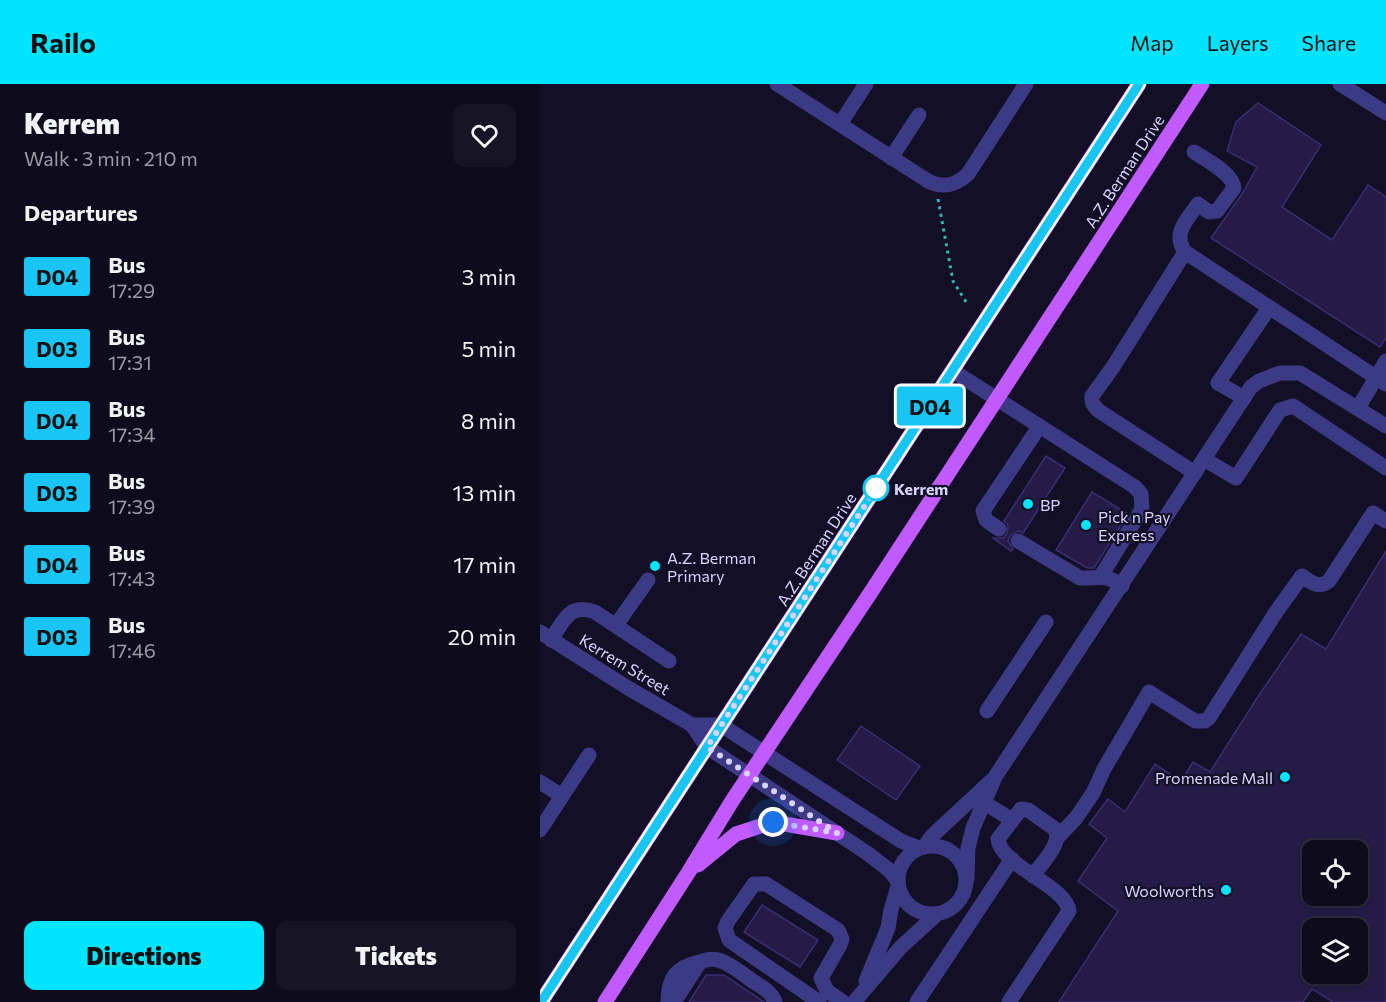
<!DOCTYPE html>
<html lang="en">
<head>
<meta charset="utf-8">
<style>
  :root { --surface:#0e0b1c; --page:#171425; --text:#f1f3f6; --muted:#9b9ba3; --line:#2e2b3b; --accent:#00e5ff }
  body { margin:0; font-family:Commissioner,sans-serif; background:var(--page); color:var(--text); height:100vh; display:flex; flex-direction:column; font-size:22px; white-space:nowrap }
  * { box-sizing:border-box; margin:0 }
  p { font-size:20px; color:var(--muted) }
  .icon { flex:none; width:33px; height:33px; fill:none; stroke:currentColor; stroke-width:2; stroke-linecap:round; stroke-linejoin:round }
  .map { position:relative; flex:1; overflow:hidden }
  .details { display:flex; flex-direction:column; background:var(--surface); width:540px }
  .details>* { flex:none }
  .badge { padding:0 12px; border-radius:4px; font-size:21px; line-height:39px }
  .fabs { position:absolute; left:762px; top:756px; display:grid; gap:12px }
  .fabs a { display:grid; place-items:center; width:66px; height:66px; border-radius:12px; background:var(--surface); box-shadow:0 3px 9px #0003,0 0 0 2px var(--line); font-size:30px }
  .you { position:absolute; width:30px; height:30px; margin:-15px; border:4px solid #fff; border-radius:50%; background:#1a73e8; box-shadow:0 0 0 9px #1a73e833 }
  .map>.badge { position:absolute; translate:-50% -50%; box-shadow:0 0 0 3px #fff }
  h2 { padding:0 24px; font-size:22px; line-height:54px }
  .round { display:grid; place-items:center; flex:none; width:63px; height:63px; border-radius:12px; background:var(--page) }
  .head { display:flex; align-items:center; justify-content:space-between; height:102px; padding:0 24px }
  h1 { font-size:28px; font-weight:800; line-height:45px }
  .action { display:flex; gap:12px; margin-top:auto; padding:12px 24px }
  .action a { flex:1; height:69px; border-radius:12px; background:var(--accent); color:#111; font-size:24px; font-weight:800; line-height:69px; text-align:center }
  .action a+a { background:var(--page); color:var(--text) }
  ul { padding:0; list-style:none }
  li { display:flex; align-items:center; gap:18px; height:72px; padding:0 24px }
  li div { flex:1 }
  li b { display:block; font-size:22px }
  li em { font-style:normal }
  li .badge { min-width:66px; font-weight:700; text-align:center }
  header { display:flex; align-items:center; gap:36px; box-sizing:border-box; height:84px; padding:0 30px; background:var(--accent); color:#111 }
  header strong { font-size:28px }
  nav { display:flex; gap:33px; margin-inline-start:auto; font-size:21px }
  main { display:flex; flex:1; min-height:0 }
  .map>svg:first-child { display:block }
</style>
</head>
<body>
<header>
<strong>Railo</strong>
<nav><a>Map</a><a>Layers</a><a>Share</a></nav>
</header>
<main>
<section class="details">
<div class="head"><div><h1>Kerrem</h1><p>Walk · 3 min · 210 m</p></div><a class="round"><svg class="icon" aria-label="heart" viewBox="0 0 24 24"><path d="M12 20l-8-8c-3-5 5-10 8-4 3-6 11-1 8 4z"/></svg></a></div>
<h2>Departures</h2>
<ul>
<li><span class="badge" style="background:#18c5f4;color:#111">D04</span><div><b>Bus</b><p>17:29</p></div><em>3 min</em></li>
<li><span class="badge" style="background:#18c5f4;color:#111">D03</span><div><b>Bus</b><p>17:31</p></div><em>5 min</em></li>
<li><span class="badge" style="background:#18c5f4;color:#111">D04</span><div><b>Bus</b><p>17:34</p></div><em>8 min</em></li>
<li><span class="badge" style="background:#18c5f4;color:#111">D03</span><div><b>Bus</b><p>17:39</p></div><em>13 min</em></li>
<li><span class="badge" style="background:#18c5f4;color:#111">D04</span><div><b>Bus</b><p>17:43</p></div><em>17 min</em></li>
<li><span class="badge" style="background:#18c5f4;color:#111">D03</span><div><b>Bus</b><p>17:46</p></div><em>20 min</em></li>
</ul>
<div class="action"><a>Directions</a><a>Tickets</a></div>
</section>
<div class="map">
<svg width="846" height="918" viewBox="0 0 846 918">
  <rect width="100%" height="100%" fill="#130f26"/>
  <g fill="#241b47" stroke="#3b2d73" stroke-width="1.5" fill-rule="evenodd">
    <polygon points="718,19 781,61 742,123 792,156 828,101 846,113 846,254 840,263 671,154 702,110 717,83 687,67 696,38"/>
    <polygon points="506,372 525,384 483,449 478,447 470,452 468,457 473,465 471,467 453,454 463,454 467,450 468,441 464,437"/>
    <polygon points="552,408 588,430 554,484 547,484 516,466"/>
    <path d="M846 467V918H793L772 905 763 918H519L578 827 538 797 567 754 549 740 568 715 585 728 615 680 641 697 653 678 670 688 717 614 761 550 786 565ZM772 766H818V812H772ZM772 844H818V890H772Z"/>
    <polygon points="321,642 380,682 356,716 297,676"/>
    <polygon points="222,821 278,856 260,883 204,848"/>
    <polygon points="166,891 184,891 224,918 149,918"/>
  </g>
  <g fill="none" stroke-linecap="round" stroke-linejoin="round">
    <polyline stroke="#2fb8b0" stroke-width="3" stroke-dasharray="3 4.5" stroke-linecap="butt" points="398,115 413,197 428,221"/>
    <g stroke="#3d3a85" stroke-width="15">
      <path d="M237 0 388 97C404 105 416 101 428 90L486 0"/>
      <polyline points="800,0 846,29"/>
      <polyline points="300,40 326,0"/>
      <path d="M654 68C666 76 693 89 694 104L677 127 669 128 658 120C647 136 632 149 645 168L846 300"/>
      <polyline points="351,74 379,31"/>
      <path d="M645 168 573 283 552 312C551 319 554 322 559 327L655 389"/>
      <polyline points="413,287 595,403 601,410 602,425 561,492"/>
      <polyline points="704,314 678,299 729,224"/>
      <polyline points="818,324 846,277"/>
      <polyline points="664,375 696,394 740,326 753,322 846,384"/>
      <polyline points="459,445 446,436 443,427 499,343"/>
      <path d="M478 457 540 494C560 495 564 489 582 502"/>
      <polyline points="76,541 108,496"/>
      <polyline points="0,548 88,604 152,641 167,663 327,769 349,786 358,797"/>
      <path d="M11 556C24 536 29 519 55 528L129 577"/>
      <polyline points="447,627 506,538"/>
      <polyline points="152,641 181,641 361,757 379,764"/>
      <polyline points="0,698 22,712"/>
      <polyline points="445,719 472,736"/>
      <polyline points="0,746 49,671"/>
      <path d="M518 753 536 734 553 709 564 685 609 608 655 637H665L669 634 736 528 762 492C772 499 779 505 789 497L833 429 846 437"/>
      <circle cx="392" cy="796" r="34"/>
      <polyline points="384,763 392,752 451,697"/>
      <polyline points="427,795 428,764 433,744 455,693 711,303 719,297 740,289 760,289 846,342"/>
      <polyline points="326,897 348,844 351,826 358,802"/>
      <path d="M128 918C128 894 136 883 159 878 166 876 171 874 178 876 189 879 202 889 211 896 220 902 231 907 235 918"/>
      <polyline points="134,918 160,878"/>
      <polyline points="279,918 189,856 185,844 188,837 214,800 226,800 298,846 302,855 300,861 281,894 287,907 303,918"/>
      <polyline points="314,918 360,864 397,830"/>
      <polyline points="377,918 472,775"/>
      <path d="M469 918 529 827C526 801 461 783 458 755L481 725 488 726 515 745C523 760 501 779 493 792"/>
    </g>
    <g stroke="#c25bff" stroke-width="15">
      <polyline points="158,781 196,750 233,738 297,749"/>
      <polyline points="1,918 599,0"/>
      <polyline points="65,918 148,789 192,717 331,508 662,0"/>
    </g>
  </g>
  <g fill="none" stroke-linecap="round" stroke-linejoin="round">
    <defs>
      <polyline id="line" points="1,918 599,0"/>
    </defs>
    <use href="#line" stroke="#fff" stroke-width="14"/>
    <use href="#line" stroke="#18c5f4" stroke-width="9"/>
    <polyline stroke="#d9d4ff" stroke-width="6" stroke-dasharray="0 10.8" points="233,738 297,749 167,663 341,397 336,404"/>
  </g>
  <circle fill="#fff" stroke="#18c5f4" stroke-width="3" cx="336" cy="404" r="12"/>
  <g fill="#00e5ff" stroke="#130f26" stroke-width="2">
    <circle cx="488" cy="420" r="6"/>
    <circle cx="546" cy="441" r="6"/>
    <circle cx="115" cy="482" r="6"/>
    <circle cx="745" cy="693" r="6"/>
    <circle cx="686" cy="806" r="6"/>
  </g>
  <g text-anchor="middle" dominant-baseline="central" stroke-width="4.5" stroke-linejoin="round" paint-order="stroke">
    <g font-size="16" fill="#d9d4ff" stroke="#130f26">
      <text transform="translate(584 87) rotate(-57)">A.Z. Berman Drive</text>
      <text transform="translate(276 465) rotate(-57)">A.Z. Berman Drive</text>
      <text transform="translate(85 580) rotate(31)">Kerrem Street</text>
    </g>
    <g font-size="16" font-weight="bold" fill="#d9d4ff" stroke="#130f26" text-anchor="start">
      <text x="354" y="404">Kerrem</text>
    </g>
    <g font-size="16" fill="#d9d4ff" stroke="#130f26" text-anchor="start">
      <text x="500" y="420">BP</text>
      <text x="558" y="432">Pick n Pay<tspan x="558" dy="18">Express</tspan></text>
      <text x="127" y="473">A.Z. Berman<tspan x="127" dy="18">Primary</tspan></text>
      <text x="733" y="693" text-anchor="end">Promenade Mall</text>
      <text x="674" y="806" text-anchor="end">Woolworths</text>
    </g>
  </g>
</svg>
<div class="fabs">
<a><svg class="icon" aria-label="locate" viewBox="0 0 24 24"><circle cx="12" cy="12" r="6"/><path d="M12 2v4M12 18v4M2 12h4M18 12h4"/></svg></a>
<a><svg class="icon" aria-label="layers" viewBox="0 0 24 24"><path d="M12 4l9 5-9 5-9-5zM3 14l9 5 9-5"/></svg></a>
</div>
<div class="you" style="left:233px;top:738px"></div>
<b class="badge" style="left:390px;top:322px;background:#18c5f4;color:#111">D04</b>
</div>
</main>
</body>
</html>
